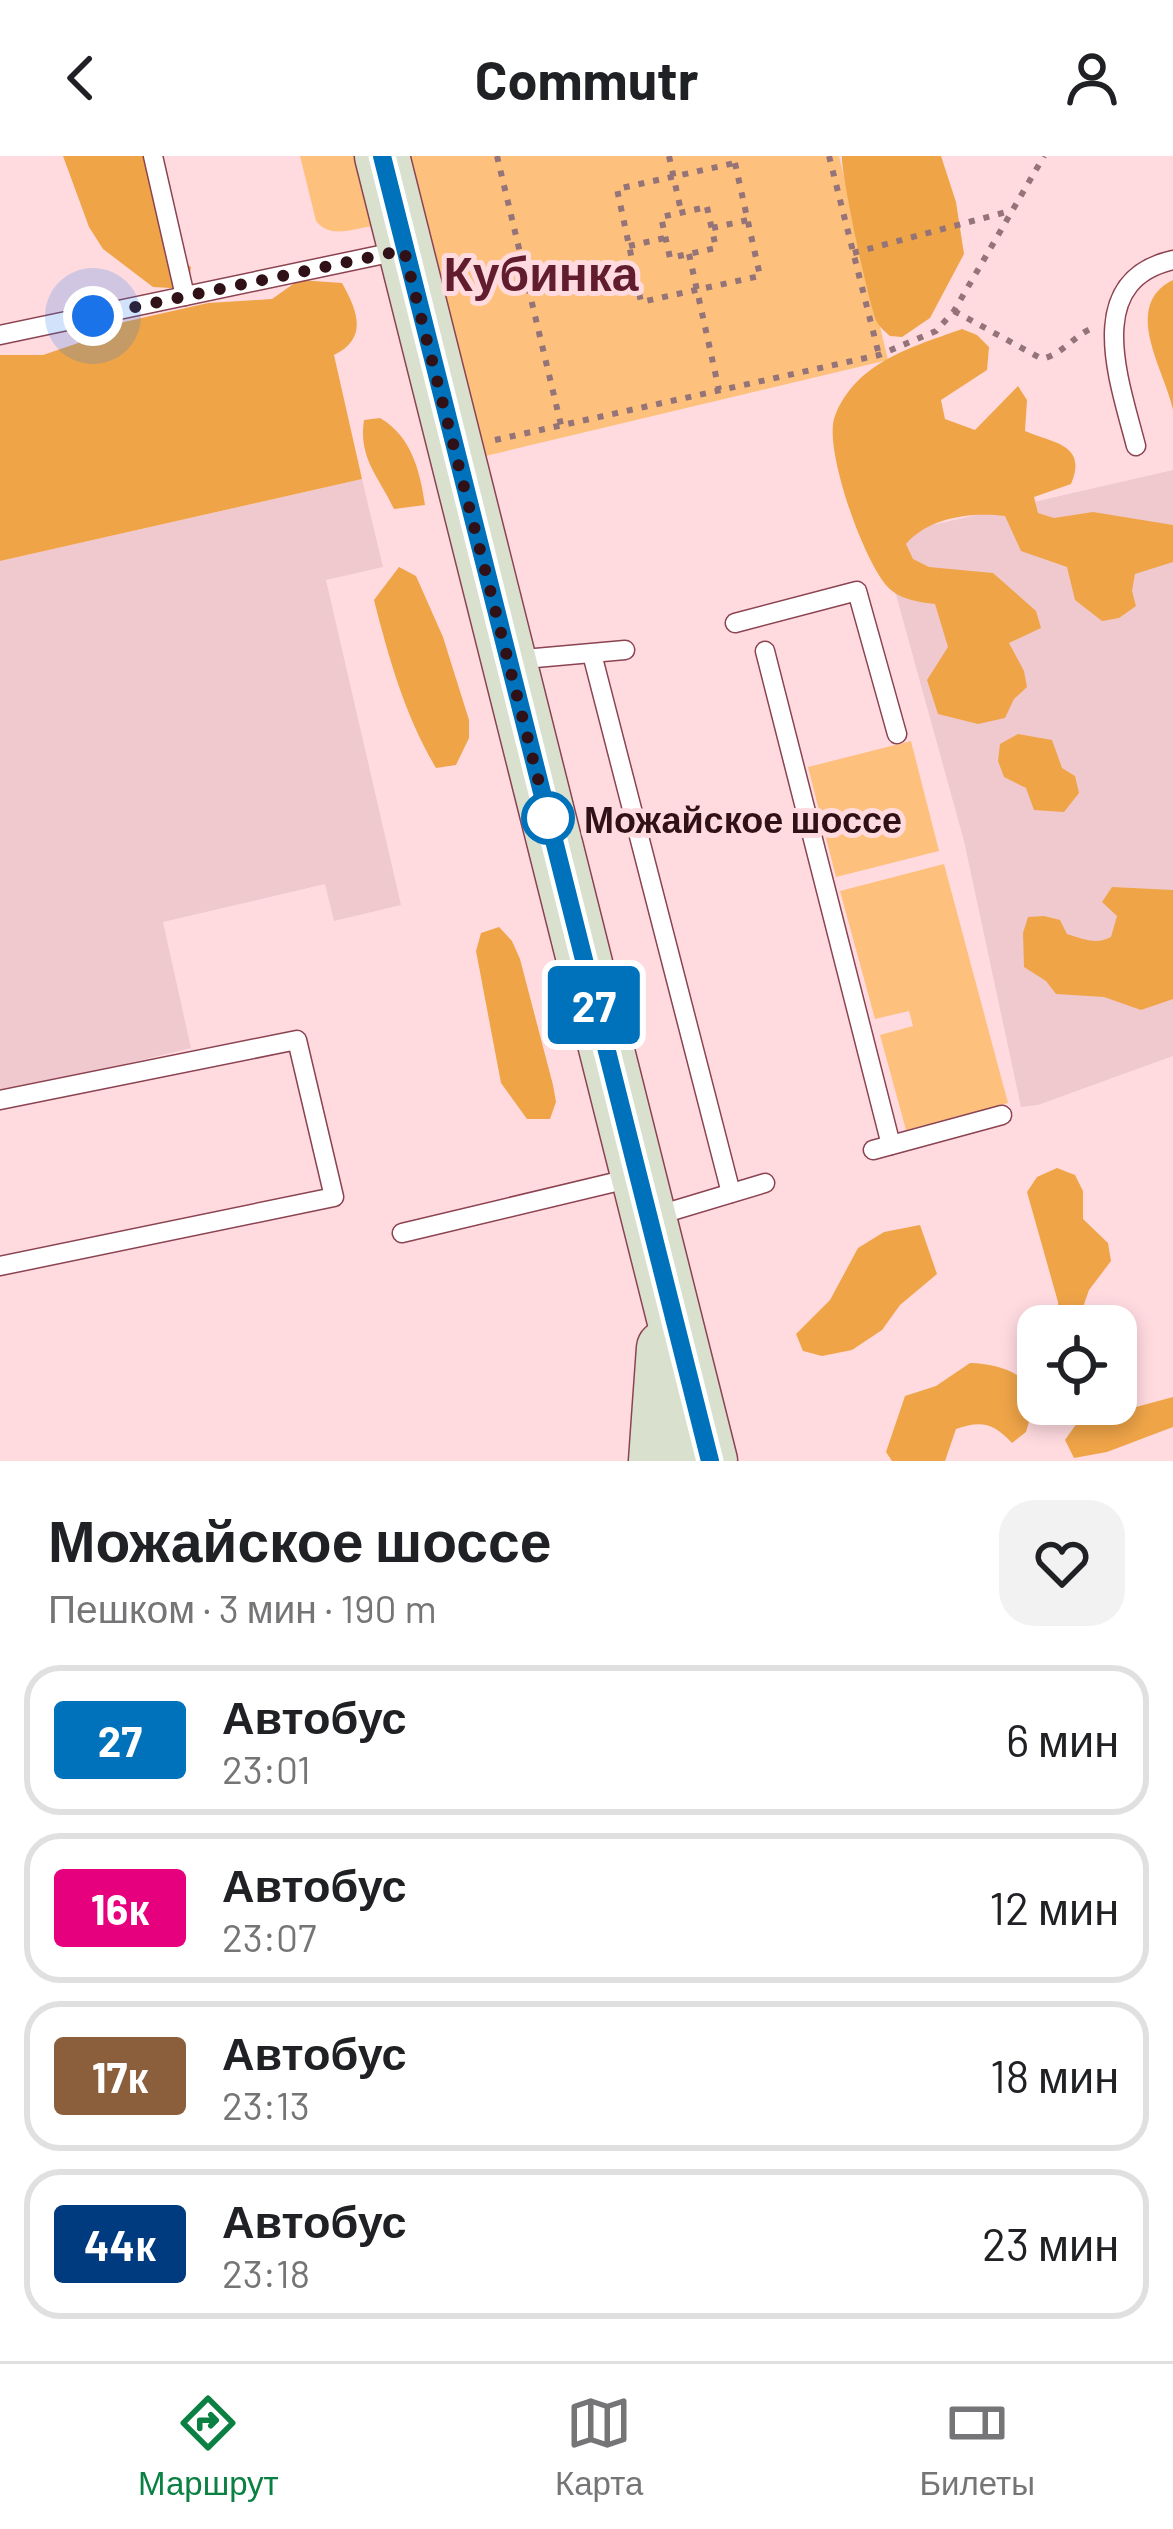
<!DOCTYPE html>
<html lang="ru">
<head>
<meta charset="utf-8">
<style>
  :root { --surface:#fff; --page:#f2f2f2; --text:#202124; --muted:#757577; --line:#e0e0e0; --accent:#0b8043 }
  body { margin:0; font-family:Barlow,sans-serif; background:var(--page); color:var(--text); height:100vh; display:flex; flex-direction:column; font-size:45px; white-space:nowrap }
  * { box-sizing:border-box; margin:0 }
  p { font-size:39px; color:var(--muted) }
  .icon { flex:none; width:66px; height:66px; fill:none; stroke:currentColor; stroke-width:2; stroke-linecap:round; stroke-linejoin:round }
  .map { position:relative; height:1305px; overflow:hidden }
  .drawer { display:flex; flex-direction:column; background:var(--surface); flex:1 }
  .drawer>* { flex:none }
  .badge { padding:0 24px; border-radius:9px; font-size:42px; line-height:78px }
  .controls { position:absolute; left:1017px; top:1149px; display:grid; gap:24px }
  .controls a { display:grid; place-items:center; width:120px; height:120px; border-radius:24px; background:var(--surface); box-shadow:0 6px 18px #0003; font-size:60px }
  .you { position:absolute; width:60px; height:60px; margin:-30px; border:9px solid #fff; border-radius:50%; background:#1a73e8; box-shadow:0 0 0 18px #1a73e833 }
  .map>.badge { position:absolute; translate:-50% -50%; box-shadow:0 0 0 6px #fff }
  .round { display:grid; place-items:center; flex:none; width:126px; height:126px; border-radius:36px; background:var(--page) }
  .overview { display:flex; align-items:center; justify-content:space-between; height:204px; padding:0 48px }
  h1 { font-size:57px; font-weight:700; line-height:90px }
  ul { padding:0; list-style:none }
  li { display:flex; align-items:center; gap:36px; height:150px; margin:0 24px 18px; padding:0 24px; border:6px solid var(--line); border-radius:36px }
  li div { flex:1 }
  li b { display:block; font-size:45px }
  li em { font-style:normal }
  li .badge { min-width:132px; font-weight:700; text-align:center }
  header { display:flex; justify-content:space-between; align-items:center; height:156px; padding:0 48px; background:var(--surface); font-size:54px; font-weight:700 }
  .dock { display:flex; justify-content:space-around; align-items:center; height:168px; border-top:3px solid var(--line); background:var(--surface); font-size:33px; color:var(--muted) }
  .dock a { display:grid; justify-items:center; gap:6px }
  .dock .active { color:var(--accent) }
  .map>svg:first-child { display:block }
</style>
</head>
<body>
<header><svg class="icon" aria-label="back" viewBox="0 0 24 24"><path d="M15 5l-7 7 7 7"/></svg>Commutr<svg class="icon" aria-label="person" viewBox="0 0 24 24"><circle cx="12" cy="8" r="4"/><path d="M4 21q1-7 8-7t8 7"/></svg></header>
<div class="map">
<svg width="1173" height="1305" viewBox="0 0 1173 1305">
  <rect width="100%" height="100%" fill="#ffdbe0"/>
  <g fill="#efc9ce">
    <polygon points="1173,314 1173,900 1038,949 1021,951 964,685 880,381"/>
    <polygon points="362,323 383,411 326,424 401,749 334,765 325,728 163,766 191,892 0,938 0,405"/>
  </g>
  <g fill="#fdc17d">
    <path d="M300 0H355L372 70C353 73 330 83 316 65Z"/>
    <polygon points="405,0 839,0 888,204 477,302"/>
    <polygon points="911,585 939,695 836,721 808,611"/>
    <polygon points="944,708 1008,947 906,974 880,879 913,870 909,855 875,863 840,735"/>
  </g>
  <g fill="#efa448">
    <polygon points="63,0 146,0 175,100 191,111 188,133 153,131 103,93 89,71"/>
    <path d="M842 0H941L956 46 964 98 930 162 902 181 890 180C886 177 879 170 877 166 870 155 840 13 842 0Z"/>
    <path d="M299 124 342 127C357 154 369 182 334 199L362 323 0 405V199H43L84 185 115 168 208 147 272 143Z"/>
    <path d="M1173 124V254C1166 216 1120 150 1173 124Z"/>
    <path d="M962 173 977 179 989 191 987 214 941 244 945 263 975 274 1018 230 1027 244 1025 275C1053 287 1088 288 1071 328L1034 341 1038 357 1054 362 1093 356 1173 369V406L1135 418 1132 435 1136 450 1119 462 1102 465 1075 444 1067 411 1021 395 1005 360C972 356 929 361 906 388L913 403 929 411 993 417 1036 455 1041 472 1009 487 1024 515 1027 531 1014 543 1005 562 978 568 938 558 927 524 948 491 935 448C919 446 903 444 891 434 866 414 822 290 835 260 856 206 912 191 962 173Z"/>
    <path d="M380 262C411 280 420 314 425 349L394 353C379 321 358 302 364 264Z"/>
    <path d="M399 411 416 420 443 481 469 564V582L456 609 436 612C405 560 389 503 374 444Z"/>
    <polygon points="1018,578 1052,584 1062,612 1075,620 1079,637 1064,656 1034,654 1026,632 1004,621 998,605 1000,588"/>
    <path d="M1112 731 1173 734V843L1141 854 1104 841 1056 838 1046 825 1024 811 1023 777 1028 761 1044 760 1060 764 1067 778C1083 783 1096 789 1111 781L1117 760 1102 746Z"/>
    <polygon points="499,771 512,785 520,803 553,929 556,946 550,963 527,963 501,927 476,795 481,777"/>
    <polygon points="1057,1012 1075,1019 1083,1035 1083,1063 1108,1087 1111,1105 1089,1134 1083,1151 1091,1170 1059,1170 1058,1146 1027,1036 1037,1021"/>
    <polygon points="920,1069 937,1118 900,1149 882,1174 852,1194 822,1200 803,1195 796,1178 830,1144 858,1092 884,1076"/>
    <path d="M970 1207C997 1208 1021 1215 1037 1238L1026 1276 1012 1287C994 1267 981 1264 956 1273L945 1305H892L886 1296 905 1240 936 1230Z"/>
    <polygon points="1173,1241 1173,1271 1107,1296 1074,1302 1065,1284 1077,1267"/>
  </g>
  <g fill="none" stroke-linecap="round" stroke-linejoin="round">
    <defs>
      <g id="lane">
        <polyline points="153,0 185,140"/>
        <polyline points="0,179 399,95"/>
        <path d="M1136 290C1120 227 1081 125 1173 104"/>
        <polyline points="735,467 857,435 897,578"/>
        <polyline points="765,495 891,989"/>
        <polyline points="592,498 731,1037"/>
        <polyline points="513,504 625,494"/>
        <polyline points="0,944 297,884 334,1041 0,1110"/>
        <polyline points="873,994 1002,959"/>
        <polyline points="652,1061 765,1027"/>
        <polyline points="402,1077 632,1022"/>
      </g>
      <g id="secondary">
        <polyline points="382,0 710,1305"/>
        <polyline points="656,1305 664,1192"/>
      </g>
    </defs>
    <use href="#lane" stroke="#8b4351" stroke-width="21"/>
    <use href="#secondary" stroke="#8b4351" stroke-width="57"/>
    <g stroke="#957479" stroke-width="6" stroke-dasharray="6 9" stroke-linecap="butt">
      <polyline points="497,0 561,269"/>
      <polyline points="669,0 681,55"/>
      <polyline points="829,0 879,199"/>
      <polygon points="735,7 760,120 641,146 617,33"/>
      <polygon points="707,51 716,92 670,102 661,61"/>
      <polyline points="712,72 748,64"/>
      <polyline points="629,90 665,82"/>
      <polyline points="853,97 1010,55"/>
      <polyline points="689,98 719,234"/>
      <path d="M954 155 1042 203C1062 198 1072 182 1090 173"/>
      <polyline points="495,284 879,199 936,175 954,155 1044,0"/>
    </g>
    <use href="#lane" stroke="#fff" stroke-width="18"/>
    <use href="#secondary" stroke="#d9e1ce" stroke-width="54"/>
  </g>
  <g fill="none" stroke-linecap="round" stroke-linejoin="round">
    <defs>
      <polyline id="line" points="382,0 710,1305"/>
    </defs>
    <use href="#line" stroke="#fff" stroke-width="27"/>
    <use href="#line" stroke="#0072bc" stroke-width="18"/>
    <polyline stroke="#2f1117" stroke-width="12" stroke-dasharray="0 21.6" points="93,160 404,94 553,682 548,662"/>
  </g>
  <circle fill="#fff" stroke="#0072bc" stroke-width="6" cx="548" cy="662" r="24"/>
  <g text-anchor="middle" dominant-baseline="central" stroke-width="10" stroke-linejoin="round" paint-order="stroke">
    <g font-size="36" font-weight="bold" fill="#2f1117" stroke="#ffdbe0" text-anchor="start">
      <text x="584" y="662">Можайское шоссе</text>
    </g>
    <g font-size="48" font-weight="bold" fill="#611c2e" stroke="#ffdbe0">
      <text x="541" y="116">Кубинка</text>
    </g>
  </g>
</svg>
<div class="controls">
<a><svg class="icon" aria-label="locate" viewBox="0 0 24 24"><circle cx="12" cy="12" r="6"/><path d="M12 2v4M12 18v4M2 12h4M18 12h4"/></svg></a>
</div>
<div class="you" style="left:93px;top:160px"></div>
<b class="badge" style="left:594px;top:849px;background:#0072bc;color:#fff">27</b>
</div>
<section class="drawer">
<div class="overview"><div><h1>Можайское шоссе</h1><p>Пешком · 3 мин · 190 m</p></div><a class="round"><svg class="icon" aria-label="heart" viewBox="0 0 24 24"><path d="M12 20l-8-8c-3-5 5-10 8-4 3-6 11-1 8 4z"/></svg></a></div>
<ul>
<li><span class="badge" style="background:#0072bc;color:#fff">27</span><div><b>Автобус</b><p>23:01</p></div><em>6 мин</em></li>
<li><span class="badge" style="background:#e6007e;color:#fff">16к</span><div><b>Автобус</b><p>23:07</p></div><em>12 мин</em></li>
<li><span class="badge" style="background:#8b5e3c;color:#fff">17к</span><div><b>Автобус</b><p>23:13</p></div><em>18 мин</em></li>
<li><span class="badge" style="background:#003b80;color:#fff">44к</span><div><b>Автобус</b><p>23:18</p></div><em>23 мин</em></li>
</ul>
</section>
<nav class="dock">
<a class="active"><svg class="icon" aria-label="directions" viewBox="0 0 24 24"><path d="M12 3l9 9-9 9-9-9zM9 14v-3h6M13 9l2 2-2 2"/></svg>Маршрут</a>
<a><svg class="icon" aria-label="map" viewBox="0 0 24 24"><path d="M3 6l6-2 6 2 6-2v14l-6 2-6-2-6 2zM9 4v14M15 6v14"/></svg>Карта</a>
<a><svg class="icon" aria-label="tickets" viewBox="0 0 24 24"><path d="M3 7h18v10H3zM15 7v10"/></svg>Билеты</a>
</nav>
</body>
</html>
